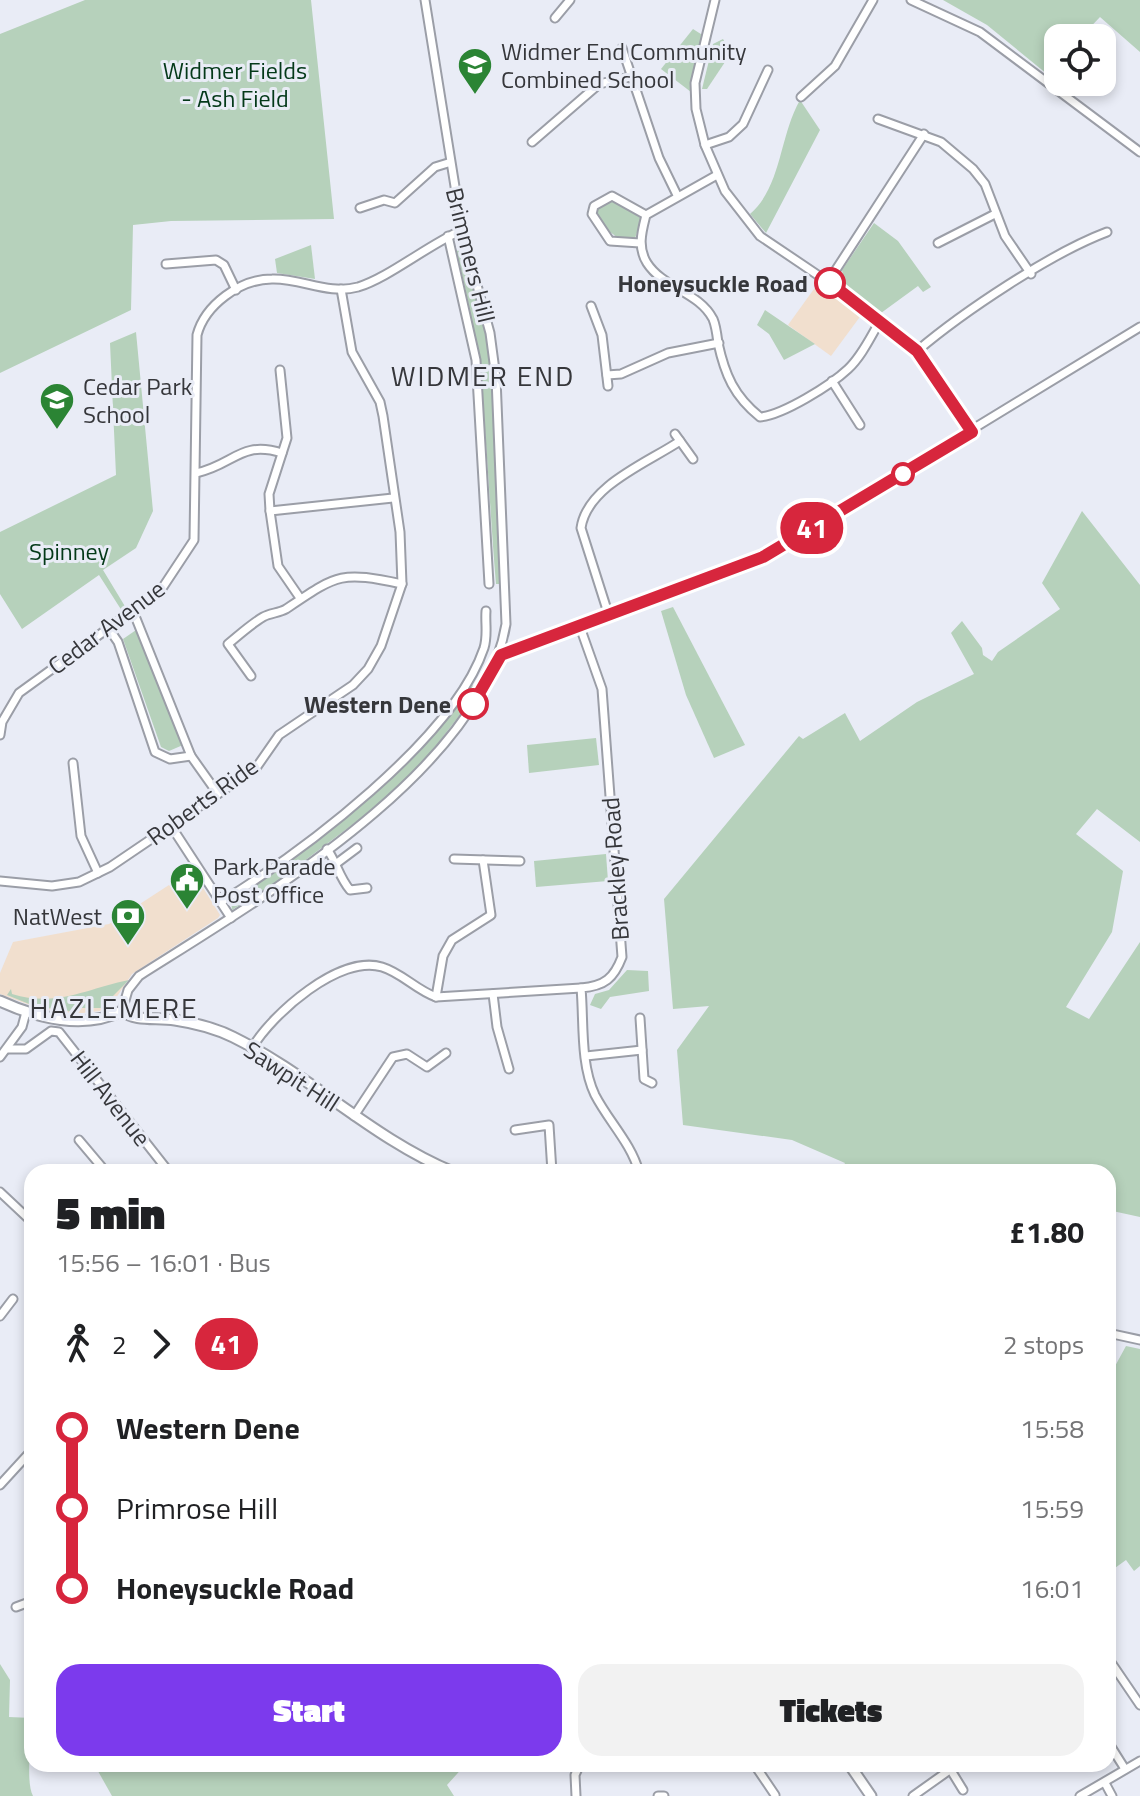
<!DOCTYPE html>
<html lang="en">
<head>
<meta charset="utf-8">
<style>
  :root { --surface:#fff; --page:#f2f2f2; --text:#202124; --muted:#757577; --accent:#7c3aed }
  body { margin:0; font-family:"Titillium Web",sans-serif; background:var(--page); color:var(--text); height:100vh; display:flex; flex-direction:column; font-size:30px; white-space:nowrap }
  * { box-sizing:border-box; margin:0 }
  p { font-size:26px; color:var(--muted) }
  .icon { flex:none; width:44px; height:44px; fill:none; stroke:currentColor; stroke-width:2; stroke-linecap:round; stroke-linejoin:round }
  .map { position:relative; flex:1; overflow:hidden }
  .panel { position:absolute; left:24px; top:1164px; width:1092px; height:608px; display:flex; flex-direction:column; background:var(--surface); border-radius:24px; box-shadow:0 4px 12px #0003 }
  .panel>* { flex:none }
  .badge { padding:0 16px; border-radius:26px; font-size:28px; line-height:52px }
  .controls { position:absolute; left:1044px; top:24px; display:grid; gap:16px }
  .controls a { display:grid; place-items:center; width:72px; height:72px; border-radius:16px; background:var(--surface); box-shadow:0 4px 12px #0003; font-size:40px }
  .map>.badge { position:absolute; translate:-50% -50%; box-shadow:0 0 0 4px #fff }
  .legs { display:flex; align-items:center; gap:12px; height:88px; padding:0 32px; font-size:26px }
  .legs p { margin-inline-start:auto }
  .head { display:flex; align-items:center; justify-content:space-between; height:136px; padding:0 32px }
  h1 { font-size:44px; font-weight:800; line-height:60px }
  .button { display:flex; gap:16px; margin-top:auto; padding:16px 32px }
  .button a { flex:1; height:92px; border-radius:24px; background:var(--accent); color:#fff; font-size:32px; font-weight:800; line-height:92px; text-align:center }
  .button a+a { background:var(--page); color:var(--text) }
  ul { padding:0 32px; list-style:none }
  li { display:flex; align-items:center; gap:28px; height:80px; font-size:30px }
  li i { display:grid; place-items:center; width:12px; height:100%; margin:0 10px; background:currentColor }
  li i::after { content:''; width:20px; height:20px; margin:-10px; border:6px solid; border-radius:50%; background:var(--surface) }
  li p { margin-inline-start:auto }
  li:first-child i { background:linear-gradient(#0000 50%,currentColor 0) }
  li:last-child i { background:linear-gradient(currentColor 50%,#0000 0) }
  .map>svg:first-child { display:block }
</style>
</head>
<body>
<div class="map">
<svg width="1140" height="1796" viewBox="0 0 1140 1796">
  <rect width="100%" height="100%" fill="#e9ecf6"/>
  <g fill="#f1dfce">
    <polygon points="819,282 862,314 831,356 788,325"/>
    <polygon points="195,875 220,915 218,918 132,974 114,1001 100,1011 74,1014 35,1007 0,994 0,973 13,942 109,924 169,885 173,890"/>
  </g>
  <g fill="#b6d1bb">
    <polygon points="85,0 311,0 334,219 171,221 133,225 131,310 0,373 0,34"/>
    <polygon points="943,0 1140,0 1140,52 1100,17 1080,38 1058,38 1058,62 1047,74 987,25"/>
    <polygon points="693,29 704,36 691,92 661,69"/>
    <polygon points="723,39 731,53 707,89 702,89 713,44"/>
    <path d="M800 100 820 130 766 233 750 214C782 186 779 137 800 100Z"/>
    <path d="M612 199 642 219 635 238C617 244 600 226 597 210Z"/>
    <polygon points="874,223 898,241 931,287 923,292 918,286 881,313 845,287 842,270"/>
    <polygon points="311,245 315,279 277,273 275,259"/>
    <path d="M464 249 482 306 492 356 500 584H496C486 469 487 364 456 251Z"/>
    <polygon points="765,310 815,344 784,360 769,334 757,325"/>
    <polygon points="136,332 153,511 136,548 103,570 126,608 122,611 99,575 22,629 0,594 0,532 116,475 110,343"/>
    <polygon points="1082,511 1140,585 1140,842 1097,809 1076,834 1123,871 1112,932 1066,1007 1089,1019 1140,942 1140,1217 1108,1210 1108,1172 840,1172 845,1163 792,1140 683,1125 677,1050 709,1006 673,1009 664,899 799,736 803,739 845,713 860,741 917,702 974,674 951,633 962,621 982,648 983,655 992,661 998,652 1060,609 1042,583"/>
    <polygon points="673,607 745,745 714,758 686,695 661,611"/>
    <polygon points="139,628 183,745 169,751 161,747 123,639"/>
    <polygon points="473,685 479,690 432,751 389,797 279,880 232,910 231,900 384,784"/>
    <polygon points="596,738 599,765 529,773 527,745"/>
    <polygon points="606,854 608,881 536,887 534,861"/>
    <polygon points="627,970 648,971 649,991 610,997 601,1009 590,1005 595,994 609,990"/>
    <path d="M129 980 101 1008H79L74 1012 34 1006 7 995 11 989 12 994C57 1008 88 988 129 980Z"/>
    <polygon points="1126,1346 1140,1349 1140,1566 1134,1571 1126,1560 1108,1573 1108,1379"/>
    <path d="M0 1664 10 1680 9 1717 32 1718C32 1738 25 1781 33 1796H0Z"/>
    <polygon points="94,1764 466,1764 447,1785 454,1796 112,1796"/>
  </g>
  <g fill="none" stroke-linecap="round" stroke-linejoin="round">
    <defs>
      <g id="minor">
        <polyline points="715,0 695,83 696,109 705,145 725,191 760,236 828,282 917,351 972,432"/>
        <polyline points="911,0 980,32 1140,152"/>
        <polyline points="555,18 570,0"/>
        <polyline points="622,48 659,158 677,195"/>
        <polyline points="801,97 835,66 873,0"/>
        <polyline points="878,119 941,142 973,169 985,184 1005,236 1031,274"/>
        <polyline points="532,142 599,84 630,77"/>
        <polyline points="705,145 729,137 743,124 768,70"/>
        <path d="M717 175 646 215C642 231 637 247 647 263 663 288 699 292 713 319 716 326 717 335 718 343 725 375 734 396 760 417 783 415 831 385 848 369 862 356 871 336 880 321"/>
        <polyline points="360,208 384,200 395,203 435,167 448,163"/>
        <polyline points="448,236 476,360 489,584"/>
        <polyline points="640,243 610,241 592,214 594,206 612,196 646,215"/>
        <polyline points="938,243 995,214"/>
        <polyline points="166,264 216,260 224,265 236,290"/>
        <polyline points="828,282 924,134"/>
        <polyline points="591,306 602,335 608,386"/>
        <path d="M917 351C963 312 1051 253 1107 232"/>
        <polyline points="280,370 287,438 269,494 270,511 278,566 300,598"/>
        <polyline points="607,375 621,374 668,353 719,343"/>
        <polyline points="832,381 860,425"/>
        <polyline points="675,434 693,459"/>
        <path d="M196 473C234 465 240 440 282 453"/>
        <polyline points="270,511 393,498"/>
        <polyline points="133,611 191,756 218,794"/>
        <path d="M609 616 581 528C587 486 647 463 680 441"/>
        <path d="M580 627 602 689 622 957C614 978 605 986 581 988 584 1021 580 1064 595 1095 609 1122 631 1143 639 1172"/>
        <polyline points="109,629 118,642 155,752 170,759 191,756"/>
        <polyline points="501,655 763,557 1140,327"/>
        <path d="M251 676 228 644C239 635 251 624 263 617 270 613 279 613 286 609 338 574 340 571 402 584"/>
        <path d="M0 735 2 722 19 693 161 590 194 540 197 335C205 305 240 279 272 279 301 278 328 295 358 287 388 278 428 245 462 230"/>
        <polyline points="73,763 81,836 98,873"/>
        <polyline points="171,826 231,918"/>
        <path d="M327 849C337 863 339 877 350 890L367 888"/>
        <polyline points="454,859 520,861"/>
        <polyline points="337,863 357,848"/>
        <polyline points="0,881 52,886 79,882 110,867 256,768 279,735 353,685 368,669 381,646 402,584 400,532 383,416 380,402 352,352 341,289"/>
        <path d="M221 902C302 852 453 740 484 648 488 635 485 624 486 611"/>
        <polyline points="493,994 497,1027 509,1069"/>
        <polyline points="436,997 443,956 452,940 491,915 483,860"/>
        <path d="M122 1011 128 990 139 976C257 901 482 771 506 624L496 378 490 333 462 230 425 0"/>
        <polyline points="640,1018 644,1079 652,1083"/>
        <path d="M252 1048C272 1014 340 954 382 967 402 973 416 990 436 997L581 988"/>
        <polyline points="8,1049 26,1049 51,1031 59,1032 169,1172"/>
        <polyline points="586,1056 642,1050"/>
        <polyline points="0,1057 22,1027 26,1012"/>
        <polyline points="354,1116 393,1057 407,1054 427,1067 446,1053"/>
        <polyline points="515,1130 549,1125 552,1172"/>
        <polyline points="79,1140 106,1172"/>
        <polyline points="0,1192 32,1222"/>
        <polyline points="0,1316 13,1299"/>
        <polyline points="1108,1333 1140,1340"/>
        <polyline points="0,1485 32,1450"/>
        <polyline points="16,1607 32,1601"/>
        <polyline points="1108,1658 1140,1705"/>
        <polyline points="1108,1742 1125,1769"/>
        <polyline points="754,1764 775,1795"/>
        <polyline points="947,1764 963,1790"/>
        <polyline points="1105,1783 1112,1796"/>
        <polyline points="576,1796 575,1775 580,1764"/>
        <polyline points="658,1796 664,1796"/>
        <polyline points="913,1796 951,1769"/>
        <polyline points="1080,1796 1140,1761"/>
      </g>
      <g id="tertiary">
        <path d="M0 1001C37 1018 84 1030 122 1011 136 1022 156 1017 175 1020 195 1023 215 1028 233 1037 310 1075 373 1139 453 1172"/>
        <polyline points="849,1764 871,1796"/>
      </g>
    </defs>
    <use href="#minor" stroke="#9b9ea7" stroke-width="11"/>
    <use href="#tertiary" stroke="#9b9ea7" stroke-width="13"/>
    <use href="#minor" stroke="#fff" stroke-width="7"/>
    <use href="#tertiary" stroke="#fff" stroke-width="9"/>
  </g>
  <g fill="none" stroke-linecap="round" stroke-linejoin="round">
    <defs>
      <polyline id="line-1" points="473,704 501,655 763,557 972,432 917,351 830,283"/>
    </defs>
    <use href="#line-1" stroke="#fff" stroke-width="18"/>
    <use href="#line-1" stroke="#d7263d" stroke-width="12"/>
  </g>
  <defs>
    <symbol id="school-pin" viewBox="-11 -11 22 30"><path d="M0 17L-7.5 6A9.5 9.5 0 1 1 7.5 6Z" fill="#2b8434" stroke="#e9ecf6"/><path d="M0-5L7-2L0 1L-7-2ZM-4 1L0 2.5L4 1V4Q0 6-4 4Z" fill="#fff"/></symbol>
    <symbol id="civic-pin" viewBox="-11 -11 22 30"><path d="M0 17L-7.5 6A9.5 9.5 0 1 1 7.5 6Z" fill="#2b8434" stroke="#e9ecf6"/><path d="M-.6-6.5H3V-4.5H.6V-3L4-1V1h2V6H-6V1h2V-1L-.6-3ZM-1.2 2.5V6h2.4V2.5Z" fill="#fff"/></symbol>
    <symbol id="bank-pin" viewBox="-11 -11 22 30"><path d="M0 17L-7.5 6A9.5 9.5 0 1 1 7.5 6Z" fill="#2b8434" stroke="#e9ecf6"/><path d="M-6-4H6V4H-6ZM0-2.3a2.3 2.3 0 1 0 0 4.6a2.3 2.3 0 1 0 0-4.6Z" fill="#fff"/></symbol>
  </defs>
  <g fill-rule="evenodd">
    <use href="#school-pin" x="455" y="45" width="40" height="54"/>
    <use href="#school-pin" x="37" y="380" width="40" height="54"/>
    <use href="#civic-pin" x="167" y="860" width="40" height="54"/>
    <use href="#bank-pin" x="108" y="896" width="40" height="54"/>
  </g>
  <g fill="#fff" stroke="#d7263d" stroke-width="4">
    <circle cx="830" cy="283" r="14"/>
    <circle cx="903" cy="474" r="10"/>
    <circle cx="473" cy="704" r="14"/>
  </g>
  <g text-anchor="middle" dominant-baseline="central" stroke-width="6" stroke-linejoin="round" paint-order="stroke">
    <g font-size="24" fill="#36373b" stroke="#e9ecf6" text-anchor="start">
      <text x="501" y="51">Widmer End Community<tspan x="501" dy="28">Combined School</tspan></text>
      <text x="83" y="386">Cedar Park<tspan x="83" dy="28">School</tspan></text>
      <text x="213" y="866">Park Parade<tspan x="213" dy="28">Post Office</tspan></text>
      <text x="102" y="916" text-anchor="end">NatWest</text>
    </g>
    <g font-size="24" fill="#043919" stroke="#e9ecf6">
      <text x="235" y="70">Widmer Fields<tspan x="235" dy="28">- Ash Field</tspan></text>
      <text x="69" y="551">Spinney</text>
    </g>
    <g font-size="24" fill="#36373b" stroke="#e9ecf6">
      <text transform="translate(471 255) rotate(76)">Brimmers Hill</text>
      <text transform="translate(106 627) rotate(-37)">Cedar Avenue</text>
      <text transform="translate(202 801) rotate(-36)">Roberts Ride</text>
      <text transform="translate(615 869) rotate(-94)">Brackley Road</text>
      <text transform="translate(292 1076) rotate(33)">Sawpit Hill</text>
      <text transform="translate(111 1098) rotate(52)">Hill Avenue</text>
    </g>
    <g font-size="24" font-weight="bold" fill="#36373b" stroke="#e9ecf6" text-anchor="end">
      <text x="808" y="283">Honeysuckle Road</text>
      <text x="451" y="704">Western Dene</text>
    </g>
    <g font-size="28" letter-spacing="2" fill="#36373b" stroke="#e9ecf6">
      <text x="483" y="375">WIDMER END</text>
      <text x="114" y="1007">HAZLEMERE</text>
    </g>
  </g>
</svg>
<div class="controls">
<a><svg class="icon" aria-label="locate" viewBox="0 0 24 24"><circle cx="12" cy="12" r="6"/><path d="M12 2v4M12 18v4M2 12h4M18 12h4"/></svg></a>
</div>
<b class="badge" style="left:812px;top:528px;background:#d7263d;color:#fff">41</b>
<section class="panel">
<div class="head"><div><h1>5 min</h1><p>15:56 – 16:01 · Bus</p></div><b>£1.80</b></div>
<div class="legs"><svg class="icon" aria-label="walk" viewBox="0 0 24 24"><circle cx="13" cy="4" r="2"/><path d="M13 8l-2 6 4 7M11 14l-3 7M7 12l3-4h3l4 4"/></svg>2<svg class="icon" aria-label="forward" viewBox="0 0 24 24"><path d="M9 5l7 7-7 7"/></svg><b class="badge" style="background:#d7263d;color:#fff">41</b><p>2 stops</p></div>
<ul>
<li><i style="color:#d7263d"></i><b>Western Dene</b><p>15:58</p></li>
<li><i style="color:#d7263d"></i><span>Primrose Hill</span><p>15:59</p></li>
<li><i style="color:#d7263d"></i><b>Honeysuckle Road</b><p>16:01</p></li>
</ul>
<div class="button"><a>Start</a><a>Tickets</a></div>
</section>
</div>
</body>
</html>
